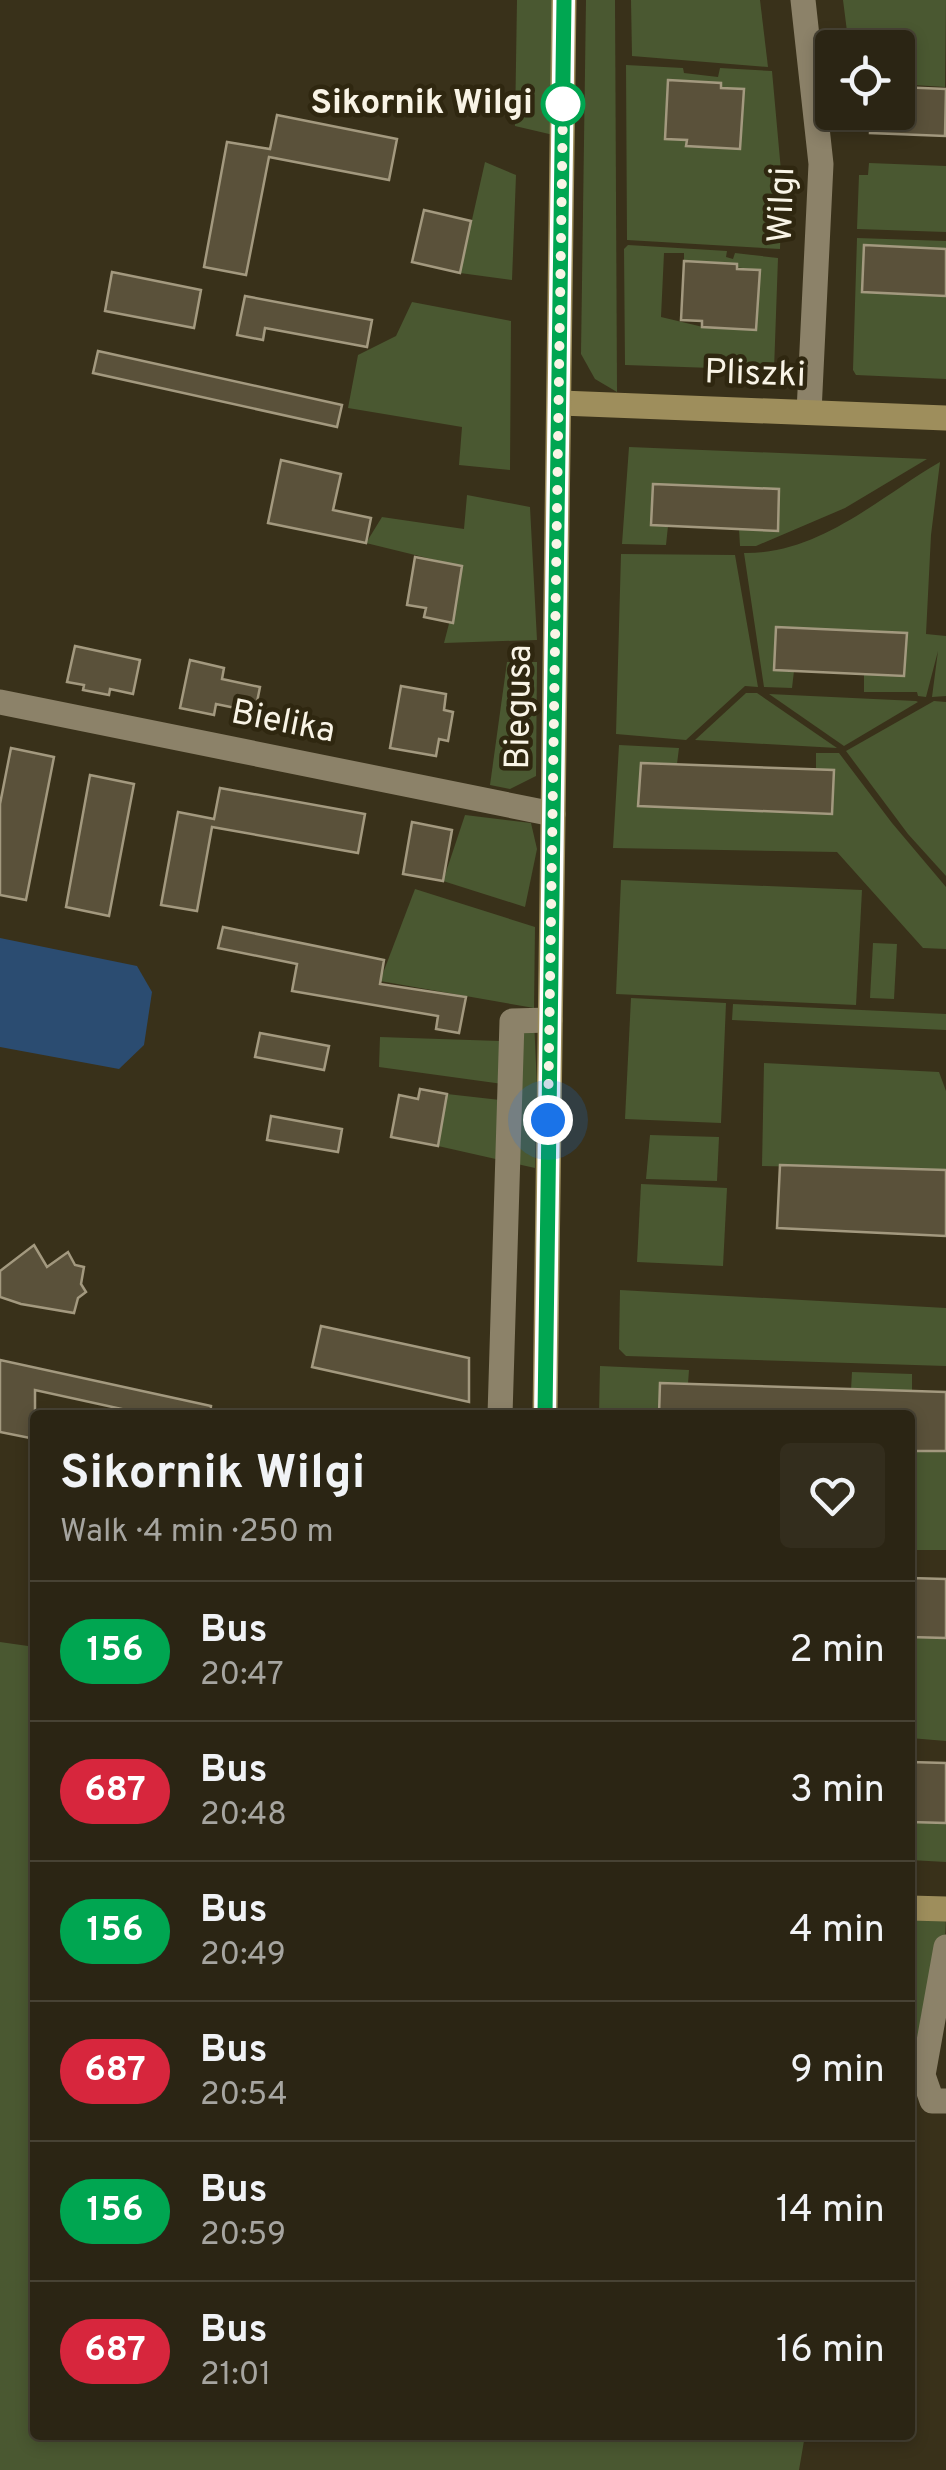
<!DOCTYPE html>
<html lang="en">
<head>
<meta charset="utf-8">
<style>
  :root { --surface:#2b2514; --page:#332d1d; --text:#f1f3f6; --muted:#a6a5a0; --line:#474234 }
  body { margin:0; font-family:Overpass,sans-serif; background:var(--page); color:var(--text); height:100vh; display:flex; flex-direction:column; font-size:38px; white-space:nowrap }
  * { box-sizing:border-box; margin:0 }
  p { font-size:32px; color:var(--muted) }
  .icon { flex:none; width:55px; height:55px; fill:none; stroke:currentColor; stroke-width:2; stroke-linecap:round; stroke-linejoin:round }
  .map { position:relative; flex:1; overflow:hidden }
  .drawer { position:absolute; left:30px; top:1410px; width:885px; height:1030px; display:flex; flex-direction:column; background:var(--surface); border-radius:10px; box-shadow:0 5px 15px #0003,0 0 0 2px var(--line) }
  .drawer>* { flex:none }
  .badge { padding:0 20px; border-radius:32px; font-size:35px; line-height:65px }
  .tools { position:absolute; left:815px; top:30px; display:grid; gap:20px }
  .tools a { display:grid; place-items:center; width:100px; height:100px; border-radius:10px; background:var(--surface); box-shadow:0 5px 15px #0003,0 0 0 2px var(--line); font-size:50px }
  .you { position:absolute; width:50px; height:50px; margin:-25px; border:8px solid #fff; border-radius:50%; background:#1a73e8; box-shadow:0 0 0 15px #1a73e833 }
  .map>.badge { position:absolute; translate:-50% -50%; box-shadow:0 0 0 5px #fff }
  .round { display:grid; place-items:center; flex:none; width:105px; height:105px; border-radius:10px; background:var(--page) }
  .headline { display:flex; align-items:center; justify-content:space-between; height:170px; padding:0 30px }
  h1 { font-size:48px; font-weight:700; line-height:75px }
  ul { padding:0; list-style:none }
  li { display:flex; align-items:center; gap:30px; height:140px; padding:0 30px; border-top:2px solid var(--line) }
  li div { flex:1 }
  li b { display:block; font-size:38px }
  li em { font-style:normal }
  li .badge { min-width:110px; font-weight:700; text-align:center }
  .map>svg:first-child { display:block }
</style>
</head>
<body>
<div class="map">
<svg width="946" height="2470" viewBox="0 0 946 2470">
  <rect width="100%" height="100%" fill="#39311a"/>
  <g fill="#4a5831" fill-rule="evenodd">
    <polygon points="517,0 564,0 562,137 515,126"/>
    <polygon points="586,0 615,0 617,392 595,379 581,354"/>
    <polygon points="631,0 760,0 768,67 632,56"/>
    <polygon points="843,0 946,0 945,87 898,84 898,48 849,47"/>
    <path d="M626 65 683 68 684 73 718 77 720 68 772 71 782 182 780 249 627 240ZM669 81 720 83 721 88 744 89 740 148 687 146V140L665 138Z"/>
    <polygon points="485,162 516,175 512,280 460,273"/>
    <polygon points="869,163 946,166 946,232 857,229 859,175 868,175"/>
    <polygon points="857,238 946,241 946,249 865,245 862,291 946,296 946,379 856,375 853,370"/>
    <path d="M628 245 727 251 726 257 733 259 735 253 778 258 774 370 625 365 624 249ZM664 253H684V261L759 270 756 330 703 327 661 317Z"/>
    <polygon points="412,302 511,321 510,470 459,465 462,427 348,408 358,355 396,336"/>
    <polygon points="629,447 927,459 845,508 756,546 740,546 739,529 778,530 779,489 653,484 651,525 668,526 666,545 622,544"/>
    <path d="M940 462 931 535 926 634 946 636V696L932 697 938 651 926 697 918 696 917 692H864V674L904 676 906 633 776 627 774 670 794 671 792 688 764 687 744 553C820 554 878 498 940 462Z"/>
    <polygon points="467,495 530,507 537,640 444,643 458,589 460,566 366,543 382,517 464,529"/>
    <polygon points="621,554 735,555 758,687 745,686 686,740 616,734"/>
    <polygon points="507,662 537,662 536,776 510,789 490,785"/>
    <polygon points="746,693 757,693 837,748 695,740"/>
    <polygon points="769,694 916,701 918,702 844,746"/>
    <polygon points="934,701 946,702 946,876 908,834 846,751"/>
    <polygon points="619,745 679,748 677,764 641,763 638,805 832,814 834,771 816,770 816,753 839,753 892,823 946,887 946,949 923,948 837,852 613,848"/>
    <polygon points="465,815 531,823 537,849 525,907 443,881"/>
    <polygon points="621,880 862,890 856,1005 616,994"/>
    <polygon points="415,889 535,927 534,1008 380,981"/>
    <polygon points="873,943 897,944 894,999 870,998"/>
    <polygon points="631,998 726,1003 721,1123 625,1119"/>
    <polygon points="733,1004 946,1014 946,1030 732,1020"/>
    <polygon points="534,1020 537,1086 535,1168 438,1146 447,1094 509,1101 510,1085 379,1067 380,1037 500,1041 512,1021"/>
    <polygon points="764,1063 939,1072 946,1091 946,1170 762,1166"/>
    <polygon points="650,1135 719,1137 717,1181 646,1179"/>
    <polygon points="641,1184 727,1188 723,1266 637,1262"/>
    <polygon points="620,1290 946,1308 946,1366 626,1356 619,1349"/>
    <polygon points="600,1366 689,1370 688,1384 660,1384 659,1415 599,1415"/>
    <polygon points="852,1372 912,1374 912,1392 851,1390"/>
    <rect x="910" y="1451" width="36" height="99"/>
    <polygon points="910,1637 946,1638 946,1741 910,1738"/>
    <polygon points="0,1642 35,1647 35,2435 805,2435 799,2470 0,2470"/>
    <polygon points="910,1822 946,1823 946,1862 910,1860"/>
    <path d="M910 1908 946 1909C946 1979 930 2051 910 2118Z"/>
  </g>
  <polygon fill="#2b4c71" points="0,938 137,966 152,992 144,1045 119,1069 0,1047"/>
  <g fill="#5a513a" stroke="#a3997f" stroke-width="2.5">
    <polygon points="668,80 721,83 721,88 744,89 740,149 686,146 687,140 665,139"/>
    <polygon points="898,87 946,89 945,136 870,133 871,112 898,112"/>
    <polygon points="277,115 397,139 389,180 269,157 246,275 204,267 227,142 270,149"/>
    <polygon points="424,210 471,221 460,273 412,262"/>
    <polygon points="864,245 946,249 946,296 862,292"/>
    <polygon points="684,261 737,264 737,269 760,270 756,330 702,327 702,321 681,320"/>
    <polygon points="112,272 201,290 194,328 105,311"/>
    <polygon points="245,296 372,320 367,347 265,328 263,340 237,335"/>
    <polygon points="98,351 342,405 337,427 93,373"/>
    <polygon points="281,460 341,474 333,510 371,518 366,543 268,523"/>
    <polygon points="653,484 779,489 778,531 651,525"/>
    <polygon points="415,557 462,566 453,623 424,617 426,608 407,605"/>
    <polygon points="776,627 907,633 904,676 774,670"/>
    <polygon points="75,646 140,660 133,694 110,689 109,695 83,690 84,685 67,682"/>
    <polygon points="190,660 224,668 222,679 260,687 255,712 216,704 214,715 180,708"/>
    <polygon points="401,686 446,694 444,710 453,712 448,741 439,739 436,756 390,748"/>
    <polygon points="11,748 54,757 26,900 0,895 0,804"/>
    <polygon points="641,763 834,770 832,814 638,806"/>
    <polygon points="90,775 134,784 109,916 66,907"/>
    <polygon points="220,788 365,814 358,853 212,827 197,911 161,905 178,812 214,819"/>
    <polygon points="412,822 452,830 443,881 403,874"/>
    <polygon points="223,927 384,960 380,984 466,997 459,1033 436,1029 438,1016 292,991 297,964 218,948"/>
    <polygon points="260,1033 329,1046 324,1070 255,1057"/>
    <polygon points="420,1089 447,1094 438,1146 391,1137 399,1095 418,1099"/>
    <polygon points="271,1116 342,1129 338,1152 267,1140"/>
    <polygon points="780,1165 946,1170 946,1236 777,1228"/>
    <polygon points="34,1245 47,1267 68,1252 75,1265 84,1267 81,1284 86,1292 78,1298 74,1313 21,1304 0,1297 0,1271"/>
    <polygon points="321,1326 469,1358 469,1402 312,1367"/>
    <polygon points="0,1360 211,1406 210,1415 149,1415 35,1390 35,1439 0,1432"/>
    <polygon points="660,1383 946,1392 946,1451 910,1451 910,1415 659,1415"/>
    <polygon points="910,1578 946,1579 946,1638 910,1637"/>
    <polygon points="910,1762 946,1763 946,1823 910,1822"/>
  </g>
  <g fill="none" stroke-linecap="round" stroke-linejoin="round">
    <g stroke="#8c8269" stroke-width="25">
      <polyline points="803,0 821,164 809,412"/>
      <polyline points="0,702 553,814"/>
      <polyline points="500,1415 512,1021 550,1020"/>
      <polyline points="946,1947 923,2075 932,2101 946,2101"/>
    </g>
    <g stroke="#9e8e5c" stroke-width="25">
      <polyline points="561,403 946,418"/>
      <polyline points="545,1415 564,0"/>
      <polyline points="910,1908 946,1909"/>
    </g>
  </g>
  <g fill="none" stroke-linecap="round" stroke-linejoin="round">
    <defs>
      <polyline id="line" points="545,1415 564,0"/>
    </defs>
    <use href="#line" stroke="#fff" stroke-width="22"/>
    <use href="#line" stroke="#00a651" stroke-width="15"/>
    <polyline stroke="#f9f4e6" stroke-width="10" stroke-dasharray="0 18" points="548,1120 563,104"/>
  </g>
  <circle fill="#fff" stroke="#00a651" stroke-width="5" cx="563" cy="104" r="20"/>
  <g text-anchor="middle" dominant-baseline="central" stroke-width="9" stroke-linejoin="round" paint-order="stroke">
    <g font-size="35" font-weight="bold" fill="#f9f4e6" stroke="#2f2710" text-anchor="end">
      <text x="533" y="104">Sikornik Wilgi</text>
    </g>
    <g font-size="35" fill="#f9f4e6" stroke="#2f2710">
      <text transform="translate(783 205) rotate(-88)">Wilgi</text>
      <text transform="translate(755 375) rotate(2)">Pliszki</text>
      <text transform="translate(520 707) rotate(-89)">Biegusa</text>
      <text transform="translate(283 723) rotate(11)">Bielika</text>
    </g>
  </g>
</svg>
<div class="tools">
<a><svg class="icon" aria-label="locate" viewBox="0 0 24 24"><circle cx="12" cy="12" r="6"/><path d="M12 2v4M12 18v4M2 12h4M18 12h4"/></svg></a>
</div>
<div class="you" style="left:548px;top:1120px"></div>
<section class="drawer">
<div class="headline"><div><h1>Sikornik Wilgi</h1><p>Walk · 4 min · 250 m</p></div><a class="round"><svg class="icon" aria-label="heart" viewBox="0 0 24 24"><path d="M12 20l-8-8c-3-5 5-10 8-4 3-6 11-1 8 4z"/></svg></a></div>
<ul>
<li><span class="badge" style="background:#00a651;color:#fff">156</span><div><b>Bus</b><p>20:47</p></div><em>2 min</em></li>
<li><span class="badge" style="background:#d7263d;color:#fff">687</span><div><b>Bus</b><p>20:48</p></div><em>3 min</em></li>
<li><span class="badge" style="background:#00a651;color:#fff">156</span><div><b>Bus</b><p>20:49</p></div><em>4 min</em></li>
<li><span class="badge" style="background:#d7263d;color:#fff">687</span><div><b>Bus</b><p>20:54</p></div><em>9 min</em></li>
<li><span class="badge" style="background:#00a651;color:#fff">156</span><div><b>Bus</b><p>20:59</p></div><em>14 min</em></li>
<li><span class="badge" style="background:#d7263d;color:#fff">687</span><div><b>Bus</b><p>21:01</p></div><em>16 min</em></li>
</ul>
</section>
</div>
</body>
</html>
